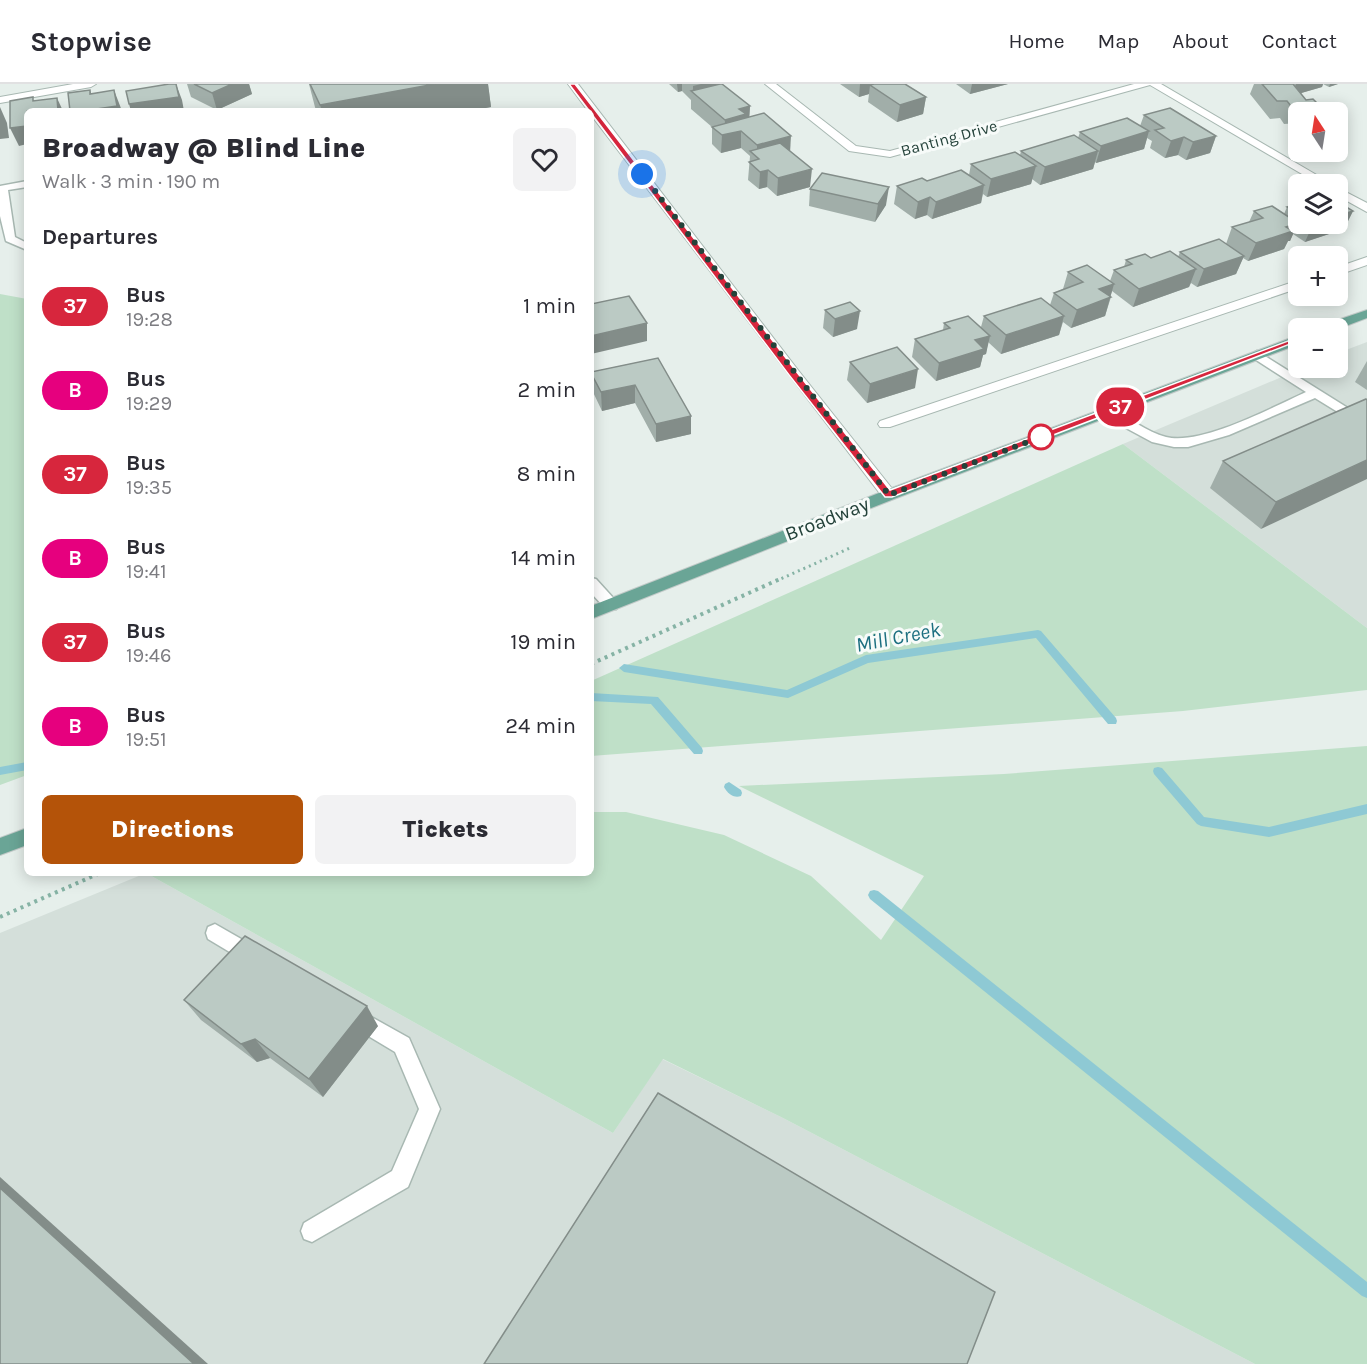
<!DOCTYPE html>
<html lang="en">
<head>
<meta charset="utf-8">
<style>
  :root { --surface:#fff; --page:#f2f2f3; --text:#2b2b33; --muted:#7c7c81; --line:#e1e1e2; --accent:#b45309 }
  body { margin:0; font-family:Karla,sans-serif; background:var(--page); color:var(--text); height:100vh; display:flex; flex-direction:column; font-size:22px; white-space:nowrap }
  * { box-sizing:border-box; margin:0 }
  p { font-size:20px; color:var(--muted) }
  .icon { flex:none; width:33px; height:33px; fill:none; stroke:currentColor; stroke-width:2; stroke-linecap:round; stroke-linejoin:round }
  .map { position:relative; flex:1; overflow:hidden }
  .panel { position:absolute; left:24px; top:24px; width:570px; height:768px; display:flex; flex-direction:column; background:var(--surface); border-radius:9px; box-shadow:0 3px 15px #0003 }
  .panel>* { flex:none }
  .badge { padding:0 12px; border-radius:20px; font-size:21px; line-height:39px }
  .needle { width:39px; rotate:348deg }
  .tools { position:absolute; left:1288px; top:18px; display:grid; gap:12px }
  .tools a { display:grid; place-items:center; width:60px; height:60px; border-radius:9px; background:var(--surface); box-shadow:0 3px 15px #0003; font-size:30px }
  .you { position:absolute; width:30px; height:30px; margin:-15px; border:4px solid #fff; border-radius:50%; background:#1a73e8; box-shadow:0 0 0 9px #1a73e833 }
  .map>.badge { position:absolute; translate:-50% -50%; box-shadow:0 0 0 3px #fff }
  h2 { padding:0 18px; font-size:22px; line-height:54px }
  .round { display:grid; place-items:center; flex:none; width:63px; height:63px; border-radius:9px; background:var(--page) }
  .summary { display:flex; align-items:center; justify-content:space-between; height:102px; padding:0 18px }
  h1 { font-size:28px; font-weight:800; line-height:45px }
  .action { display:flex; gap:12px; margin-top:auto; padding:12px 18px }
  .action a { flex:1; height:69px; border-radius:9px; background:var(--accent); color:#fff; font-size:24px; font-weight:800; line-height:69px; text-align:center }
  .action a+a { background:var(--page); color:var(--text) }
  ul { padding:0; list-style:none }
  li { display:flex; align-items:center; gap:18px; height:84px; padding:0 18px }
  li div { flex:1 }
  li b { display:block; font-size:22px }
  li em { font-style:normal }
  li .badge { min-width:66px; font-weight:700; text-align:center }
  header { display:flex; align-items:center; gap:36px; box-sizing:border-box; height:84px; padding:0 30px; background:var(--surface); border-bottom:2px solid var(--line) }
  header strong { font-size:28px }
  nav { display:flex; gap:33px; margin-inline-start:auto; font-size:21px }
  .map>svg:first-child { display:block }
</style>
</head>
<body>
<header>
<strong>Stopwise</strong>
<nav><a>Home</a><a>Map</a><a>About</a><a>Contact</a></nav>
</header>
<div class="map">
<svg width="1367" height="1280" viewBox="0 0 1367 1280">
  <rect width="100%" height="100%" fill="#e6efeb"/>
  <g fill="#d4dfda">
    <polygon points="1367,258 1367,544 1123,360 1303,284 1338,284 1338,269"/>
    <polygon points="146,789 613,1049 662,975 783,1034 1255,1280 0,1280 0,849"/>
  </g>
  <g fill="#bfe0c8">
    <polygon points="0,210 27,215 27,691 0,701"/>
    <polygon points="1123,360 1367,544 1367,606 1183,627 591,672 591,597"/>
    <polygon points="1367,662 1367,1280 1255,1280 783,1034 663,975 613,1049 146,789 591,789 591,728 626,728 724,751 811,792 881,856 924,792 739,702 1004,690"/>
  </g>
  <g fill="none" stroke-linecap="round" stroke-linejoin="round">
    <g fill="#8ec9d4" fill-rule="evenodd">
      <polygon points="1038,546 1041,547 1116,634 1117,637 1116,640 1108,640 1036,554 868,579 788,614 624,588 619,584 624,580 787,606 866,571"/>
      <polygon points="591,609 658,613 702,664 703,667 702,670 694,670 651,620 591,617"/>
      <polygon points="27,678 27,686 0,691 0,683"/>
      <polygon points="1158,683 1162,684 1204,733 1269,743 1367,720 1367,730 1269,753 1201,742 1197,740 1154,690 1153,687 1154,684"/>
      <path d="M729 698 741 706 742 709 741 712C734 715 727 709 724 703L725 700Z"/>
      <polygon points="874,806 878,807 1367,1198 1367,1214 1362,1212 870,815 868,811 870,807"/>
    </g>
    <defs>
      <g id="service">
        <polygon points="27,97 27,103 8,106 15,153 27,159 27,166 6,157 0,132 0,102"/>
        <path d="M1257 267 1367 336V346L1315 314 1229 351 1188 363H1174L1152 358 1126 344 1101 327 1108 323 1113 324C1129 334 1147 348 1166 353 1201 362 1273 323 1306 308L1253 274 1251 271Z"/>
        <polygon points="591,494 596,495 616,517 619,521 616,525 606,525 591,509"/>
        <polygon points="215,840 262,867 265,873 262,879 255,882 248,879 208,855 206,849 208,843"/>
        <polygon points="357,925 409,954 440,1025 408,1103 312,1158 304,1155 301,1147 304,1139 392,1087 419,1025 395,968 350,941 347,934 350,927"/>
      </g>
      <g id="minor">
        <polygon points="73,0 96,0 91,3 0,19 0,13"/>
        <polygon points="765,0 776,0 856,62 890,67 1134,0 1161,0 1332,100 1319,100 1150,1 890,73 849,67"/>
        <polygon points="1338,104 1367,119 1367,128 1338,112"/>
        <polygon points="1367,173 1367,181 1338,191 1338,183"/>
        <polygon points="1299,196 1299,204 890,343 880,343 878,340 880,337"/>
      </g>
      <polygon id="tertiary" points="568,0 578,0 798,286 894,407 897,411 894,415 884,415 591,31 591,27 588,27"/>
      <g id="primary">
        <polygon points="1367,226 1367,234 1338,245 1321,244 1323,241"/>
        <polygon points="1299,251 1299,260 894,415 591,535 591,522 884,407"/>
        <polygon points="27,744 27,761 0,771 0,754"/>
      </g>
    </defs>
    <use href="#service" stroke="#a8b8b2" stroke-width="3"/>
    <use href="#minor" stroke="#a8b8b2" stroke-width="2"/>
    <use href="#tertiary" stroke="#a8b8b2" stroke-width="2"/>
    <use href="#primary" stroke="#c2cac8" stroke-width="2"/>
    <polyline stroke="#86b3a5" stroke-width="3" stroke-dasharray="2 4" stroke-linecap="butt" points="776,497 850,464"/>
    <g stroke="#86b3a5" stroke-width="4" stroke-dasharray="3 4.5" stroke-linecap="butt">
      <polyline points="591,580 780,495"/>
      <polyline points="0,833 100,789"/>
    </g>
    <use href="#service" fill="#fff" fill-rule="evenodd"/>
    <use href="#minor" fill="#fff" fill-rule="evenodd"/>
    <use href="#tertiary" fill="#fff" fill-rule="evenodd"/>
    <use href="#primary" fill="#6aa596" fill-rule="evenodd"/>
  </g>
  <g fill="#a1aea9">
    <polygon points="187,0 249,0 252,10 217,26 191,13"/>
    <polygon points="309,0 488,0 491,23 469,27 316,27"/>
    <polygon points="669,0 717,0 750,22 749,33 790,67 810,103 777,112 767,103 759,105 748,96 750,72 741,64 721,69 712,60 712,43 691,25 691,16 682,7 678,8"/>
    <polygon points="840,0 905,0 926,13 923,30 897,38 868,18 869,10 859,13"/>
    <polygon points="956,0 1008,0 970,10"/>
    <polygon points="1254,0 1338,0 1329,3 1323,0 1322,3 1301,9 1306,16 1319,21 1316,28 1299,28 1299,39 1284,40 1280,34 1270,35 1250,10"/>
    <polygon points="1144,31 1216,52 1210,69 1186,76 1178,71 1165,74 1150,64 1152,57 1147,54 1144,65 1096,79 1095,78 1093,85 1040,101 1032,95 1031,100 987,113 983,110 981,119 932,135 927,131 915,135 894,120 897,102 969,91 971,80 1020,71 1021,67 1078,54 1080,48 1140,42"/>
    <polygon points="810,105 886,121 875,138 809,122"/>
    <polygon points="1299,119 1299,140 1338,140 1353,127 1344,145 1305,158 1293,150 1290,157 1288,157 1284,165 1248,177 1243,174 1236,190 1197,203 1191,199 1189,203 1133,223 1112,207 1110,213 1111,213 1105,232 1071,244 1063,238 1059,251 1001,270 988,258 986,270 983,271 980,283 936,297 912,273 915,255 943,246 944,239 981,243 984,232 1050,221 1054,209 1063,205 1068,188 1110,197 1114,186 1124,183 1126,176 1178,173 1180,168 1226,160 1232,143 1249,138 1254,127 1284,130 1287,123"/>
    <polygon points="825,226 857,245 833,253 823,244"/>
    <polygon points="658,274 691,350 656,358 635,319 602,327 592,306 591,288"/>
    <polygon points="1367,277 1367,306 1355,298"/>
    <polygon points="850,278 915,304 867,319 847,296"/>
    <polygon points="1367,316 1261,445 1210,404 1223,377"/>
    <polygon points="184,916 378,942 323,1013 270,974 257,978 201,936"/>
  </g>
  <g fill="#838d89">
    <polygon points="176,0 182,16 184,27 131,27 129,20"/>
    <polygon points="232,0 249,0 252,10 217,26 212,9"/>
    <polygon points="435,0 488,0 491,23 469,27 322,27 320,21"/>
    <polygon points="677,0 682,0 682,7 678,8"/>
    <polygon points="701,0 717,0 716,14 693,9 693,2"/>
    <polygon points="860,0 884,0 870,1 869,10 859,13"/>
    <polygon points="972,0 1008,0 970,10"/>
    <polygon points="1296,0 1323,0 1322,3 1291,12"/>
    <polygon points="1330,0 1338,0 1329,3"/>
    <polygon points="90,6 96,23 114,6 122,27 83,27 90,10"/>
    <polygon points="926,13 923,30 897,38 900,21"/>
    <polygon points="57,14 63,27 58,27"/>
    <polygon points="750,22 749,39 741,47 741,64 721,69 722,51 724,51 725,36 739,25"/>
    <polygon points="0,23 7,39 9,54 0,55"/>
    <polygon points="27,42 27,60 19,62 10,44"/>
    <polygon points="1149,47 1144,65 1096,79 1101,62"/>
    <polygon points="791,52 790,69 759,75 757,73 757,61"/>
    <polygon points="1216,52 1210,69 1186,76 1193,58"/>
    <polygon points="1184,53 1178,71 1165,74 1171,57"/>
    <polygon points="1098,67 1093,85 1040,101 1045,83"/>
    <polygon points="1036,82 1031,100 987,113 991,95"/>
    <polygon points="812,85 810,103 777,112 778,94"/>
    <polygon points="768,86 767,103 759,105 760,88"/>
    <polygon points="984,101 981,119 932,135 936,118"/>
    <polygon points="889,103 886,121 875,138 878,120"/>
    <polygon points="930,113 927,131 915,135 918,118"/>
    <polygon points="1353,127 1344,145 1305,158 1313,140 1338,140 1338,132"/>
    <polygon points="1298,139 1290,157 1288,157 1284,165 1248,177 1256,159 1286,143"/>
    <polygon points="1244,172 1236,190 1197,203 1204,185"/>
    <polygon points="1196,185 1189,203 1133,223 1139,205"/>
    <polygon points="591,186 592,186 594,204 591,204"/>
    <polygon points="1114,200 1105,232 1071,244 1077,226 1099,205"/>
    <polygon points="860,227 857,245 833,253 835,235"/>
    <polygon points="1064,232 1059,251 1001,270 1006,251"/>
    <polygon points="647,239 647,257 591,270 591,252"/>
    <polygon points="990,252 986,270 983,271 980,283 936,297 939,279 975,256"/>
    <polygon points="918,285 915,304 867,319 870,300"/>
    <polygon points="635,301 635,319 602,327 601,308"/>
    <polygon points="691,332 691,350 656,358 656,340"/>
    <polygon points="1367,376 1367,395 1261,445 1276,418"/>
    <polygon points="367,922 378,942 323,1013 309,995"/>
    <polygon points="255,955 270,974 257,978 241,960"/>
    <polygon points="0,1093 208,1280 194,1280 0,1104"/>
  </g>
  <g fill="#bbcac4" stroke="#838d89" stroke-width="1.5">
    <polygon points="169,0 176,0 179,13 129,20 126,7"/>
    <polygon points="194,0 232,0 212,9"/>
    <polygon points="310,0 435,0 320,21"/>
    <polygon points="720,0 722,0 750,22 739,25 746,30 725,36 691,7"/>
    <polygon points="874,0 905,0 926,13 900,21 870,1"/>
    <polygon points="1262,0 1293,0 1306,16 1313,15 1319,21 1291,22 1287,17 1277,17"/>
    <polygon points="90,6 90,10 114,6 117,22 83,27 70,27 68,9"/>
    <polygon points="33,13 33,17 57,14 58,27 27,27 27,42 10,44 10,17"/>
    <polygon points="1170,24 1216,52 1193,58 1184,53 1171,57 1155,46 1164,44 1144,31"/>
    <polygon points="197,25 197,27 185,27"/>
    <polygon points="764,29 791,52 757,61 741,47 722,51 712,43"/>
    <polygon points="1127,34 1149,47 1101,62 1080,48"/>
    <polygon points="1074,51 1098,67 1045,83 1021,67"/>
    <polygon points="780,59 812,85 778,94 768,86 760,88 749,78 759,75 750,67"/>
    <polygon points="1015,68 1036,82 991,95 971,80"/>
    <polygon points="961,86 984,101 936,118 930,113 918,118 897,102 922,94 927,97"/>
    <polygon points="822,89 889,103 878,120 810,105"/>
    <polygon points="1338,118 1353,127 1338,132"/>
    <polygon points="1299,119 1299,130 1287,123"/>
    <polygon points="1272,122 1298,139 1286,143 1293,147 1256,159 1232,143 1263,134 1254,127"/>
    <polygon points="1219,155 1244,172 1204,185 1180,168"/>
    <polygon points="1170,167 1196,185 1139,205 1114,186 1132,180 1126,176 1145,170 1151,174"/>
    <polygon points="1087,181 1114,200 1099,205 1111,213 1077,226 1054,209 1083,198 1068,188"/>
    <polygon points="629,212 647,239 591,252 591,220"/>
    <polygon points="1041,214 1064,232 1006,251 984,232"/>
    <polygon points="850,218 860,227 835,235 825,226"/>
    <polygon points="968,232 990,252 975,256 984,265 939,279 915,255 950,244 944,239"/>
    <polygon points="897,263 918,285 870,300 850,278"/>
    <polygon points="658,274 691,332 656,340 635,301 601,308 591,289 591,288"/>
    <polygon points="1366,315 1367,316 1367,376 1276,418 1223,377"/>
    <polygon points="245,852 367,922 309,995 255,955 241,960 184,916"/>
    <polygon points="658,1009 995,1208 967,1280 484,1280"/>
    <polygon points="0,1104 194,1280 0,1280"/>
  </g>
  <polygon fill="#d7263d" stroke="#fff" stroke-width="1.5" points="569,0 575,0 796,287 890,406 1296,254 1303,255 892,413 885,413 789,291"/>
  <g fill="none" stroke-linecap="round" stroke-linejoin="round">
    <polyline stroke="#24423a" stroke-width="6" stroke-dasharray="0 10.8" points="642,90 889,411 1046,351 1041,353"/>
  </g>
  <circle fill="#fff" stroke="#d7263d" stroke-width="3" cx="1041" cy="353" r="12"/>
  <g text-anchor="middle" dominant-baseline="central" stroke-width="6" stroke-linejoin="round" paint-order="stroke">
    <g font-size="16" fill="#24423a" stroke="#f7fbf9">
      <text transform="translate(949 54) rotate(-15)">Banting Drive</text>
    </g>
    <g font-size="20" fill="#24423a" stroke="#f7fbf9">
      <text transform="translate(827 435) rotate(-21)">Broadway</text>
    </g>
    <g font-size="21" font-style="italic" fill="#1c6f80" stroke="#f7fbf9">
      <text transform="translate(898 553) rotate(-11)">Mill Creek</text>
    </g>
  </g>
</svg>
<div class="tools">
<a><svg class="needle" viewBox="-14 -14 28 28"><path d="M0-13l5 13h-10z" fill="#e53935"/><path d="M0 13l5-13h-10z" fill="#7c7c81"/></svg></a>
<a><svg class="icon" aria-label="layers" viewBox="0 0 24 24"><path d="M12 4l9 5-9 5-9-5zM3 14l9 5 9-5"/></svg></a>
<a>+</a>
<a>−</a>
</div>
<div class="you" style="left:642px;top:90px"></div>
<b class="badge" style="left:1120px;top:323px;background:#d7263d;color:#fff">37</b>
<section class="panel">
<div class="summary"><div><h1>Broadway @ Blind Line</h1><p>Walk · 3 min · 190 m</p></div><a class="round"><svg class="icon" aria-label="heart" viewBox="0 0 24 24"><path d="M12 20l-8-8c-3-5 5-10 8-4 3-6 11-1 8 4z"/></svg></a></div>
<h2>Departures</h2>
<ul>
<li><span class="badge" style="background:#d7263d;color:#fff">37</span><div><b>Bus</b><p>19:28</p></div><em>1 min</em></li>
<li><span class="badge" style="background:#e6007e;color:#fff">B</span><div><b>Bus</b><p>19:29</p></div><em>2 min</em></li>
<li><span class="badge" style="background:#d7263d;color:#fff">37</span><div><b>Bus</b><p>19:35</p></div><em>8 min</em></li>
<li><span class="badge" style="background:#e6007e;color:#fff">B</span><div><b>Bus</b><p>19:41</p></div><em>14 min</em></li>
<li><span class="badge" style="background:#d7263d;color:#fff">37</span><div><b>Bus</b><p>19:46</p></div><em>19 min</em></li>
<li><span class="badge" style="background:#e6007e;color:#fff">B</span><div><b>Bus</b><p>19:51</p></div><em>24 min</em></li>
</ul>
<div class="action"><a>Directions</a><a>Tickets</a></div>
</section>
</div>
</body>
</html>
